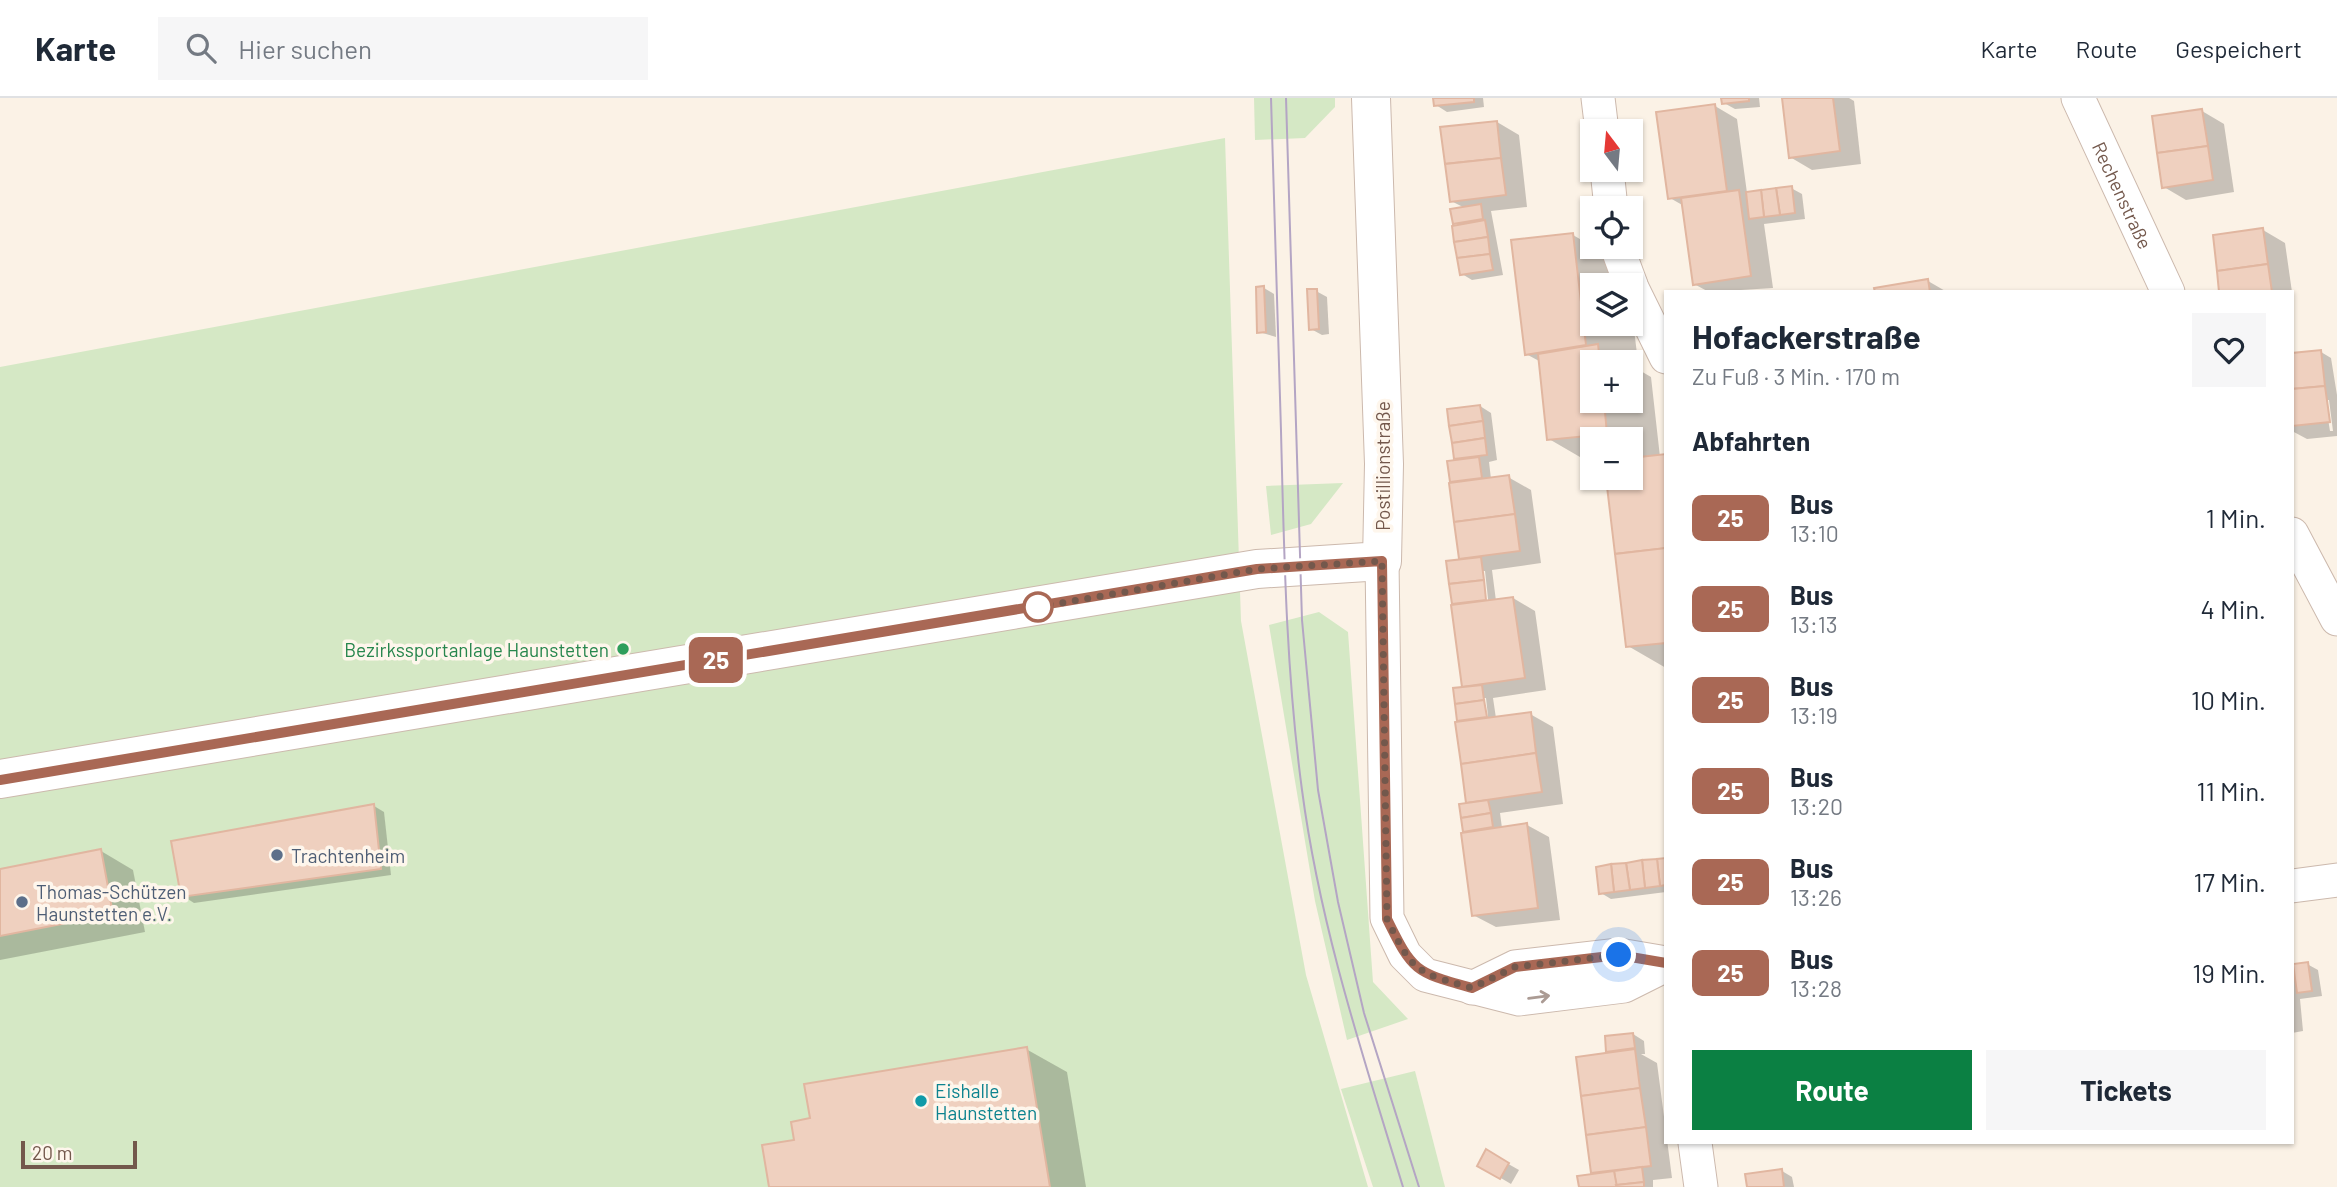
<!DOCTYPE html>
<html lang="de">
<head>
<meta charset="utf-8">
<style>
  :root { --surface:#fff; --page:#f6f6f7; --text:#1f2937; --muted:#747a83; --line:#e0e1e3; --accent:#0b8043 }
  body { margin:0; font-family:Barlow,sans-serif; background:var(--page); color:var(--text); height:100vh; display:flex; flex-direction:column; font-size:26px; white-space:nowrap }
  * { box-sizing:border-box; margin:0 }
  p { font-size:23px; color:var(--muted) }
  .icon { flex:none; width:38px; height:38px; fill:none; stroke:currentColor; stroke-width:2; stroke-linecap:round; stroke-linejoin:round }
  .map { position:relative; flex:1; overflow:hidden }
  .side { position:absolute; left:1664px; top:192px; width:630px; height:854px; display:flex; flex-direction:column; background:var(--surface); border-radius:0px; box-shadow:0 2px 5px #0004 }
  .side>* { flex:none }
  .badge { padding:0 14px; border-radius:10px; font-size:24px; line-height:46px }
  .needle { width:46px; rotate:344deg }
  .tools { position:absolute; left:1580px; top:21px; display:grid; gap:14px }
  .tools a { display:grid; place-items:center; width:63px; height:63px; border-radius:0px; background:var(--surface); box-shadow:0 2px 5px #0004; font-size:35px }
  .scale { position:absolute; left:21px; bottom:18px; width:116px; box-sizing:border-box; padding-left:7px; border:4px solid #73584c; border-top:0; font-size:19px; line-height:24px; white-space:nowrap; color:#73584c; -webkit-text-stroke:5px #fef6ec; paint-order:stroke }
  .you { position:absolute; width:35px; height:35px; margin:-18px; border:5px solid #fff; border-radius:50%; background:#1a73e8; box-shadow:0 0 0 10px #1a73e833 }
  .map>.badge { position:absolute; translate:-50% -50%; box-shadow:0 0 0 4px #fff }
  h2 { padding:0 28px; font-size:26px; line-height:63px }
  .round { display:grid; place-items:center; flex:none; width:74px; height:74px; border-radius:0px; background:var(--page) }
  .overview { display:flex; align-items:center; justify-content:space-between; height:119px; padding:0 28px }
  h1 { font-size:33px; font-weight:700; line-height:52px }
  .primary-button { display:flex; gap:14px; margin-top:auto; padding:14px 28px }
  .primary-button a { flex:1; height:80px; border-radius:0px; background:var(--accent); color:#fff; font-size:28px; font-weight:700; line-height:80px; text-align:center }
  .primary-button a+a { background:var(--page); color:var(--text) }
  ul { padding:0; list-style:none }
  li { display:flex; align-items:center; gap:21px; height:91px; padding:0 28px }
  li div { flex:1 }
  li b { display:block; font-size:26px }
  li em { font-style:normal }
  li .badge { min-width:77px; font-weight:700; text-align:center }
  header { display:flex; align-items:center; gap:42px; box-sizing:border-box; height:98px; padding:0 35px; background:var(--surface); border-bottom:2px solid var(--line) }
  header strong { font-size:33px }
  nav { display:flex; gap:38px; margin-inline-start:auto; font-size:24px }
  .search { width:490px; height:63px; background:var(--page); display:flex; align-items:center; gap:18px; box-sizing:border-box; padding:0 24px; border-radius:0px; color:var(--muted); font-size:26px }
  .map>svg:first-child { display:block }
</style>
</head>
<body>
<header>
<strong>Karte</strong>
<div class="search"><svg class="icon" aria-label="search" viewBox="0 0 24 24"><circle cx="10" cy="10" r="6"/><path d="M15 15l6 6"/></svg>Hier suchen</div>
<nav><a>Karte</a><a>Route</a><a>Gespeichert</a></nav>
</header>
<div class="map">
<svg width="2337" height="1089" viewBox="0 0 2337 1089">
  <rect width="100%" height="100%" fill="#fbf2e6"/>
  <g fill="#d5e8c5">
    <polygon points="1254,0 1335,0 1335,9 1305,40 1255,42"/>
    <polygon points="1225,40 1241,523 1306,877 1368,1089 0,1089 0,269"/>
    <polygon points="1343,385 1311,426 1271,437 1266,388"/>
    <polygon points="1319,514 1348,534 1373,884 1408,921 1347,942 1315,803 1269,527"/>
    <polygon points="1415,973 1445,1089 1373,1089 1341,991"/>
  </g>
  <g fill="#0003" fill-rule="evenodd">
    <polygon points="1435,0 1483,0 1484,9 1447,14 1436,7"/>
    <polygon points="1723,0 1759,0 1760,9 1735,11 1724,5"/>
    <polygon points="1783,0 1849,0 1854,3 1861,66 1812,72 1790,59"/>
    <polygon points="1715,8 1737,21 1747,95 1791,90 1802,96 1805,121 1764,126 1773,190 1709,194 1694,186 1684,108 1670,100"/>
    <polygon points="2202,13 2224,26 2234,94 2186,102 2164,89"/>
    <polygon points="1497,24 1519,37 1527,109 1491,113 1503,177 1472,182 1462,176 1460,128 1455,125 1465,110 1451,103"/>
    <polygon points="2263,132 2285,145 2292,194 2221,194 2215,138"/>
    <path d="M1573 137 1626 168 1629 187H1592V226H1631V207L1639 272 1651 279 1660 359 1666 358V570L1628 548 1608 380H1631V341H1592V366L1549 341 1541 264 1526 256ZM1592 264H1631V303H1592Z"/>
    <polygon points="1928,183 1947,194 1877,194 1876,191"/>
    <polygon points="1264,190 1274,196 1276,239 1259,234"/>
    <polygon points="1316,193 1327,199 1329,236 1322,237 1311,231"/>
    <path d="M2321 254 2331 260 2337 297V338L2307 341 2292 333V257ZM2325 302H2329L2333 333H2330Z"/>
    <path d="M1480 308 1491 315 1497 362 1489 364 1491 381 1508 379 1531 392 1541 465 1492 472 1496 503 1513 500 1535 513 1546 592 1493 600 1496 620 1530 616 1553 629 1563 706 1500 715 1502 730 1527 727 1549 739 1560 822 1496 829 1473 817 1469 736 1464 733 1472 706 1468 704 1464 625 1459 622 1468 590 1464 588 1458 508 1453 505 1464 463 1460 460 1456 386 1451 383 1456 364 1449 313ZM1481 473H1485L1489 510H1486ZM1482 600H1486L1489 627 1486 628Z"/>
    <polygon points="374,708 384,714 391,777 194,805 183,798"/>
    <polygon points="101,753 133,772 145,834 0,862 0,772"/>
    <polygon points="1666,762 1666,794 1611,801 1601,795"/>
    <polygon points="2307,866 2318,872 2322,898 2300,901 2303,933 2292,935 2292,867"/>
    <polygon points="1633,936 1644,943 1645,956 1641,956 1657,965 1672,1080 1653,1082 1653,1089 1580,1089 1593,1077 1577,960 1613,956 1608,953"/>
    <polygon points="1026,951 1067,974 1086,1089 771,1089 796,1043 812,1022"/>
    <polygon points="1487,1054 1519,1072 1511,1086 1479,1067"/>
    <polygon points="1782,1073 1792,1079 1794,1089 1749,1089"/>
  </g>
  <g fill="#efd0bf" stroke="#e1b6a0" stroke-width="2">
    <polygon points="1433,0 1474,0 1474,4 1434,8"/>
    <polygon points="1721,0 1749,0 1749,3 1722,6"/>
    <polygon points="1782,0 1833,0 1840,53 1789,60"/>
    <polygon points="1715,6 1727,93 1668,101 1656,14"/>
    <polygon points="2202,11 2208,48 2157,55 2152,18"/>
    <polygon points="1497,23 1501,60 1445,66 1440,29"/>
    <polygon points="2208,48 2213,82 2162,90 2157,55"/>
    <polygon points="1501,60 1506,97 1450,104 1445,66"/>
    <polygon points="1792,88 1795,115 1780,117 1776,90"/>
    <polygon points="1776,90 1780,117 1764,119 1761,92"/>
    <polygon points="1739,92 1751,178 1693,187 1681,100"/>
    <polygon points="1761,92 1764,119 1749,121 1746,94"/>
    <polygon points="1481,106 1483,121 1453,126 1450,111"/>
    <polygon points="1485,122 1488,139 1454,144 1452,128"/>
    <polygon points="2263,130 2268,166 2217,173 2213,137"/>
    <polygon points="1573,135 1586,247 1525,257 1511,142"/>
    <polygon points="1488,139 1490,156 1457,160 1454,144"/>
    <polygon points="1490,156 1493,172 1460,177 1457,160"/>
    <polygon points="2268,166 2272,194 2219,194 2217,173"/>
    <polygon points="1928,181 1930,194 1875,194 1874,190"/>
    <polygon points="1264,188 1266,234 1257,235 1256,189"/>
    <polygon points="1307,191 1317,191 1319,231 1309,232"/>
    <polygon points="1598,246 1600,264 1592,264 1592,303 1604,303 1607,336 1547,342 1538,256"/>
    <polygon points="2321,252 2325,288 2292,291 2292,255"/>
    <polygon points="2325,288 2330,324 2292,328 2292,291"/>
    <polygon points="1480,307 1483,323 1449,328 1447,311"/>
    <polygon points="1483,323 1485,340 1452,345 1449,328"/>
    <polygon points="1485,340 1487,357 1454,361 1452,345"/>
    <polygon points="1666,356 1666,450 1615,456 1606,380 1631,380 1631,360"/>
    <polygon points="1479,359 1482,380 1450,384 1447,363"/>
    <polygon points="1509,377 1515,416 1454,424 1449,385"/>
    <polygon points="1515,416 1520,453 1459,461 1454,424"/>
    <polygon points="1666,450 1666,545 1626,549 1615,456"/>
    <polygon points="1481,459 1484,482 1449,486 1446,463"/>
    <polygon points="1484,482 1486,502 1452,506 1449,486"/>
    <polygon points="1513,499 1525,580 1462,589 1451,507"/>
    <polygon points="1482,587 1484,602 1455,606 1453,590"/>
    <polygon points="1484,602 1487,619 1457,623 1455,606"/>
    <polygon points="1531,614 1536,655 1461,666 1455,624"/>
    <polygon points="1536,655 1542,694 1466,705 1461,666"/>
    <polygon points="1488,702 1491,715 1461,720 1459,706"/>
    <polygon points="374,706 381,771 181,799 171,743"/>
    <polygon points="1491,715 1493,729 1463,734 1461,720"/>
    <polygon points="1527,725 1538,810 1472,818 1461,735"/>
    <polygon points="101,751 113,816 0,838 0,771"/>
    <polygon points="1666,760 1666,787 1660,788 1657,761"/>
    <polygon points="1657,761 1660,788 1645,790 1642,762"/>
    <polygon points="1642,762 1645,790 1630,792 1626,765"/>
    <polygon points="1626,765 1630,792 1614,794 1611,766"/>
    <polygon points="1611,766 1614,794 1599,796 1596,769"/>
    <polygon points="2308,864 2312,893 2297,895 2293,866"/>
    <polygon points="1633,935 1635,950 1606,954 1605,938"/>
    <polygon points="1027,949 1050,1089 769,1089 762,1047 794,1042 791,1024 810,1020 804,986"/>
    <polygon points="1635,951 1640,990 1581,998 1576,959"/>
    <polygon points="1640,990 1646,1029 1586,1037 1581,998"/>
    <polygon points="1646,1029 1651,1068 1591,1075 1586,1037"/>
    <polygon points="1486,1051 1509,1065 1500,1081 1477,1068"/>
    <polygon points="1642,1069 1644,1084 1616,1087 1614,1073"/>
    <polygon points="1782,1071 1784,1089 1747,1089 1745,1076"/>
    <polygon points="1614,1073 1617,1089 1579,1089 1577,1078"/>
    <polygon points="1644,1084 1644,1089 1617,1089 1616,1087"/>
  </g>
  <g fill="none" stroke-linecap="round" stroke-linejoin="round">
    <defs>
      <g id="minor">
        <polyline points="1598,0 1602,33"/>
        <path id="s1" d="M2078 0 2168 194"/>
        <polyline points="1607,72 1611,110"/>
        <polyline points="1617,149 1631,187"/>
        <polyline points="1631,188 1666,259"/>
        <polyline points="2292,436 2337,521"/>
        <polyline points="1382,463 1387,820 1405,857 1425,877 1519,901 1624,888 1666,867"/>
        <polyline points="2292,788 2337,782"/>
        <polyline points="1472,890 1515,869 1619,857 1666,865"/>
        <polyline points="1695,1045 1701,1089"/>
      </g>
      <polyline id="tertiary" points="0,681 1257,471 1382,463 1384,366 1371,0"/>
    </defs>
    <use href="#minor" stroke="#ccb9ad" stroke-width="35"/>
    <use href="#tertiary" stroke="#ccb9ad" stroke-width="40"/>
    <use href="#minor" stroke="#fff" stroke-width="33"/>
    <use href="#tertiary" stroke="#fff" stroke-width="38"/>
    <g stroke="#b4a5c4" stroke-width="2">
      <path d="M1271 0C1274 111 1278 222 1281 333 1284 453 1286 573 1302 692 1320 829 1363 958 1403 1089"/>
      <polyline points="1286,0 1302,522 1318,692 1338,804 1364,915 1419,1089"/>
    </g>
  </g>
  <defs><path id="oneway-shaft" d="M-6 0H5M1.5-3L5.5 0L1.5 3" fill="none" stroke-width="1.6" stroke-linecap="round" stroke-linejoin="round" transform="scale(1.75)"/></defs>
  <use stroke="#ab9b94" href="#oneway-shaft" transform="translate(1539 899) rotate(-7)"/>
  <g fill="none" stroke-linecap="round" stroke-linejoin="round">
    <defs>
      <path id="line" d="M0 682 1257 471 1382 463 1387 821C1413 874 1415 874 1472 890L1515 869 1619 857 1666 865"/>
    </defs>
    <use href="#line" stroke="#fff" stroke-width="16"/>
    <use href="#line" stroke="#a96855" stroke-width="10"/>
    <path stroke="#73584c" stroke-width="7" stroke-dasharray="0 12.6" d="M1038 509 1257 471 1382 463 1387 821C1413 874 1415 874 1472 890L1515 869 1619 857"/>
  </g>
  <circle fill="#fff" stroke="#a96855" stroke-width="3.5" cx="1038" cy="509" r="14"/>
  <circle fill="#2e9e5b" stroke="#fef6ec" stroke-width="2.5" cx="623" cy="551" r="7"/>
  <g fill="#5c6f8a" stroke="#fef6ec" stroke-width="2.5">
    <circle cx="277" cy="757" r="7"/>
    <circle cx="22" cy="804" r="7"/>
  </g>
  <circle fill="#0f9aa8" stroke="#fef6ec" stroke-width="2.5" cx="921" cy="1003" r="7"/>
  <g text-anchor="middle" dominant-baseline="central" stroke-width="7" stroke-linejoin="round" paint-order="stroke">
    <g font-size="19" fill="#73584c" stroke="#fef6ec">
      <text stroke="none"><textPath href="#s1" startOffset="107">Rechenstraße</textPath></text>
      <text transform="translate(1382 368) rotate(-90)">Postillionstraße</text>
    </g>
    <g font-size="19" fill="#27864d" stroke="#fef6ec" text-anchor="end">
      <text x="609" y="551">Bezirkssportanlage Haunstetten</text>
    </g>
    <g font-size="19" fill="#4e5e75" stroke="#fef6ec" text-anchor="start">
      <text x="291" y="757">Trachtenheim</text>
      <text x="36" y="793">Thomas-Schützen<tspan x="36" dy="22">Haunstetten e.V.</tspan></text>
    </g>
    <g font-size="19" fill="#0d838f" stroke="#fef6ec" text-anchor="start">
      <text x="935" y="992">Eishalle<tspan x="935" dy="22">Haunstetten</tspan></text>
    </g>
  </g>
</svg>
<div class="tools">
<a><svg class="needle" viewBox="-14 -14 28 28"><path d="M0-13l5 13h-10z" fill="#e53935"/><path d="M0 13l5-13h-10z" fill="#747a83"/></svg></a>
<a><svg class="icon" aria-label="locate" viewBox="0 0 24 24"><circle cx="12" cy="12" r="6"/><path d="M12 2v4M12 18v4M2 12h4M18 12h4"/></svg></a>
<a><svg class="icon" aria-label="layers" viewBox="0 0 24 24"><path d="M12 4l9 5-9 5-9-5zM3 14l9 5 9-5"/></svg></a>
<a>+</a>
<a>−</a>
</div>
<div class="scale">20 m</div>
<div class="you" style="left:1619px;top:857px"></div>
<b class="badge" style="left:716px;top:562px;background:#a96855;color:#fff">25</b>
<section class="side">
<div class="overview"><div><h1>Hofackerstraße</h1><p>Zu Fuß · 3 Min. · 170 m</p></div><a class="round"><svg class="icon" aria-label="heart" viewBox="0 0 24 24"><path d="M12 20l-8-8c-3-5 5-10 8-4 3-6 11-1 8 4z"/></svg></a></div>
<h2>Abfahrten</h2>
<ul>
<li><span class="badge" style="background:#a96855;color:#fff">25</span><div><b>Bus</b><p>13:10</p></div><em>1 Min.</em></li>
<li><span class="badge" style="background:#a96855;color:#fff">25</span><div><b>Bus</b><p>13:13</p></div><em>4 Min.</em></li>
<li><span class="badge" style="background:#a96855;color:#fff">25</span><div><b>Bus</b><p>13:19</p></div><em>10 Min.</em></li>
<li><span class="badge" style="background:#a96855;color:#fff">25</span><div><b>Bus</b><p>13:20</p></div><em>11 Min.</em></li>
<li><span class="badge" style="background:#a96855;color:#fff">25</span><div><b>Bus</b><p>13:26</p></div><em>17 Min.</em></li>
<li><span class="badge" style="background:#a96855;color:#fff">25</span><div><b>Bus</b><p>13:28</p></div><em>19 Min.</em></li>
</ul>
<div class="primary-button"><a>Route</a><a>Tickets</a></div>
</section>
</div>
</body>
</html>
